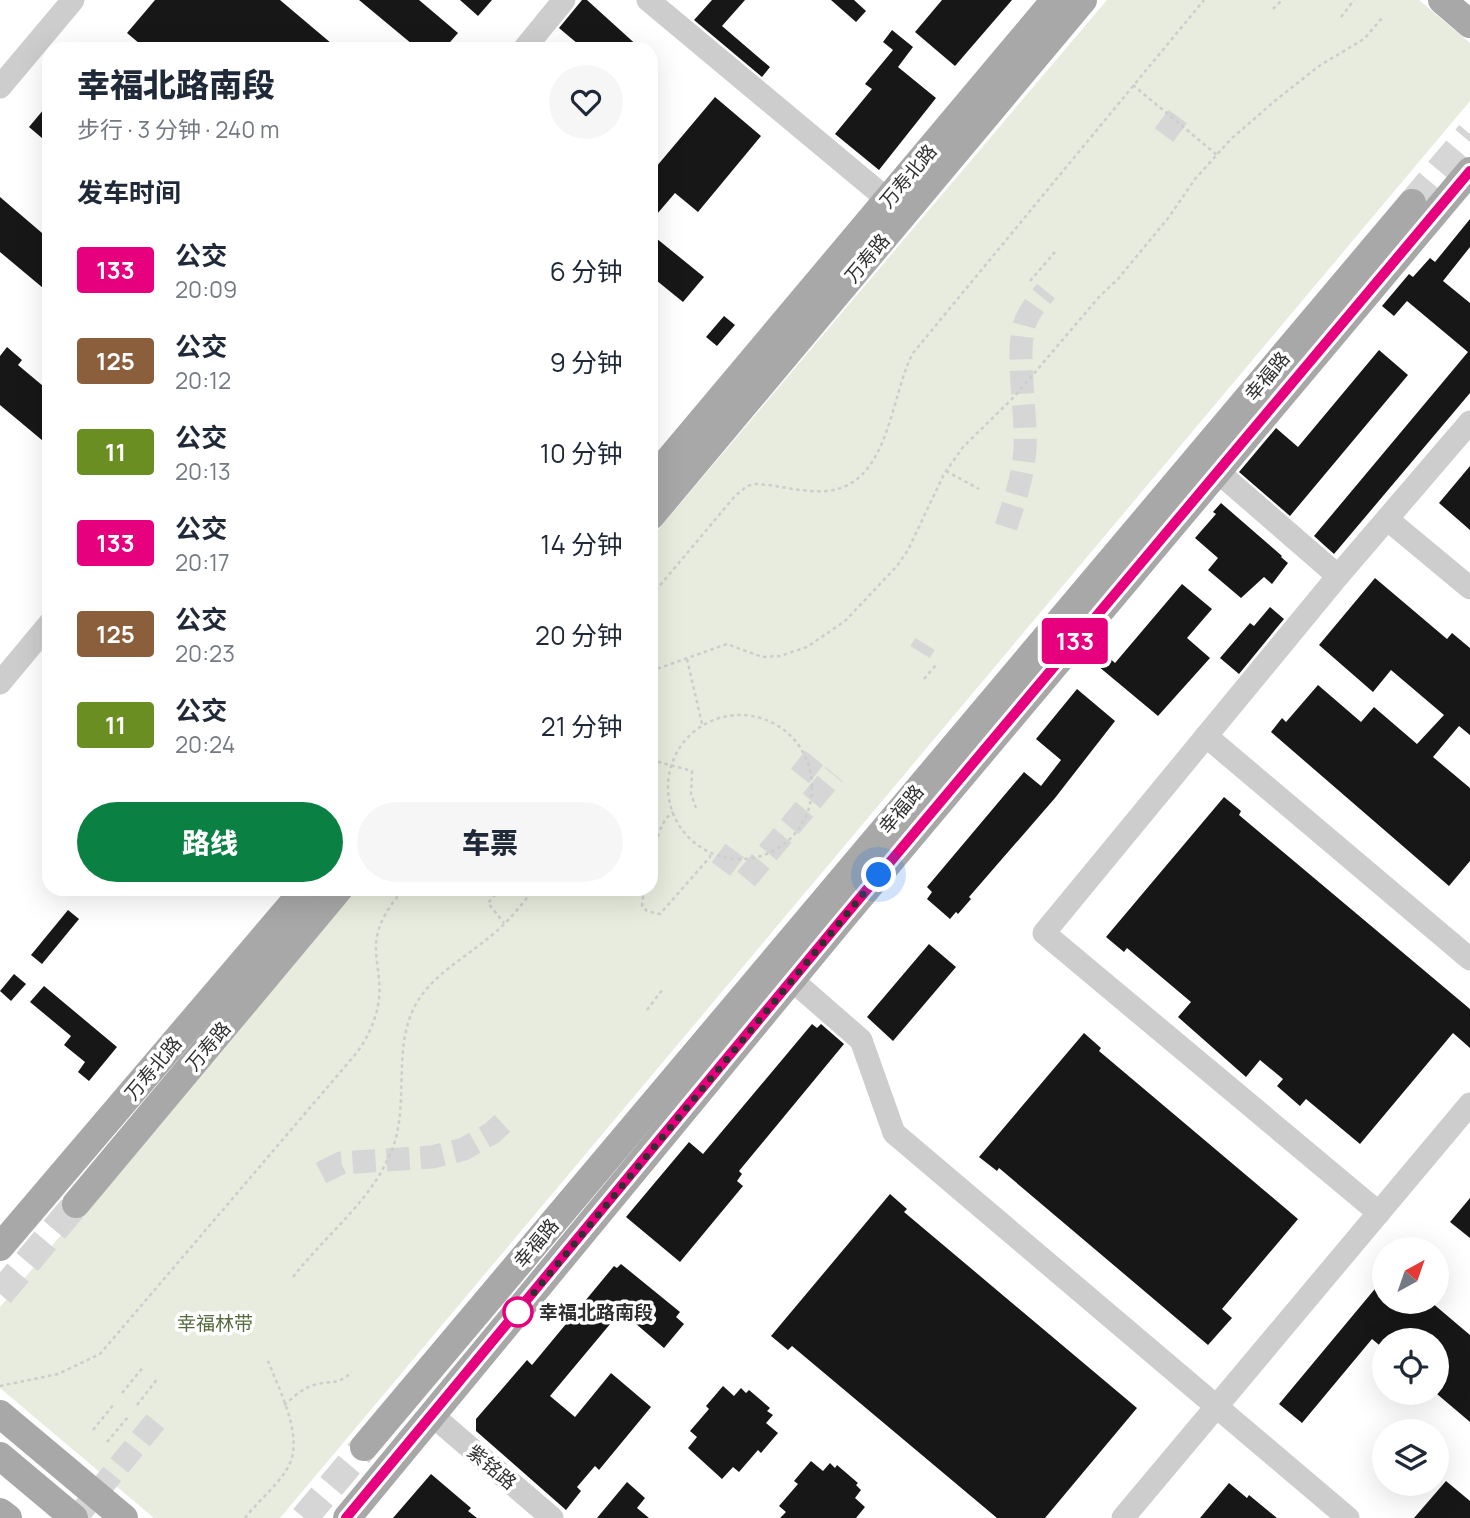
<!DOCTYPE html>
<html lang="zh">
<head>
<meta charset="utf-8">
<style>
  :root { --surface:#fff; --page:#f6f6f7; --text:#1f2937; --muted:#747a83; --accent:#0b8043 }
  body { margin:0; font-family:Manrope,"Noto Sans SC",sans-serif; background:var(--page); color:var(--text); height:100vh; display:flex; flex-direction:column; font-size:26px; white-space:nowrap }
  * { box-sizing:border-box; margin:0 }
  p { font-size:23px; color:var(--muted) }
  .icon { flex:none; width:38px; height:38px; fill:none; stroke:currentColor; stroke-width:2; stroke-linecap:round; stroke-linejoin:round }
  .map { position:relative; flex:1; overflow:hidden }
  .drawer { position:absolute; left:42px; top:42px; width:616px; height:854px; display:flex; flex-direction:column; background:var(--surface); border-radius:21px; box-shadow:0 7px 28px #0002 }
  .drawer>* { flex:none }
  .badge { padding:0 14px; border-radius:5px; font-size:24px; line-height:46px }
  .needle { width:46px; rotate:40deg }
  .buttons { position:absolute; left:1372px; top:1237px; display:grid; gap:14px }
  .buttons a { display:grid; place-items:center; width:77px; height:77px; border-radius:50%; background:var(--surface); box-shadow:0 7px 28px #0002; font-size:35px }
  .you { position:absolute; width:35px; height:35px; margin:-18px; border:5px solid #fff; border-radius:50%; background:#1a73e8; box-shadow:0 0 0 10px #1a73e833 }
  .map>.badge { position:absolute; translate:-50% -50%; box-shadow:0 0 0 4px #fff }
  h2 { padding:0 35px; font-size:26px; line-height:63px }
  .round { display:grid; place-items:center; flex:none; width:74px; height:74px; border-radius:37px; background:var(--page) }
  .head { display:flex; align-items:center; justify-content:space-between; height:119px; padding:0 35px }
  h1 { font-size:33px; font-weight:800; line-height:52px }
  .primary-button { display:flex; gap:14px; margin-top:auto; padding:14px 35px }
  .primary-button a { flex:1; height:80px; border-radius:42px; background:var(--accent); color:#fff; font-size:28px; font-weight:800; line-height:80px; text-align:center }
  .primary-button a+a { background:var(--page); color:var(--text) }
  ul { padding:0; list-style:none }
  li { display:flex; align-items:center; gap:21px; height:91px; padding:0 35px }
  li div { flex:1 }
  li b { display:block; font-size:26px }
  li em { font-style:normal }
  li .badge { min-width:77px; font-weight:700; text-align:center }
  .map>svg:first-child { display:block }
</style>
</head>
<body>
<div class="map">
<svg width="1470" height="1518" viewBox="0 0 1470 1518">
  <rect width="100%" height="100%" fill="#fff"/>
  <polygon fill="#e7ecde" points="1107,0 1419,0 1470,43 1470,101 280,1518 154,1518 0,1388 0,1307 354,889 651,889 651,538"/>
  <g fill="#171717">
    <polygon points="155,0 280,0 338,49 146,49 127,33"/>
    <polygon points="359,0 419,0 458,33 444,49 418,49"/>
    <polygon points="460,0 492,0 478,16"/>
    <polygon points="582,0 587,0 641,49 584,49 559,28"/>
    <polygon points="712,0 745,0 722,26 770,67 762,77 694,20"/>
    <polygon points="831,0 854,0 866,11 856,22"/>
    <polygon points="942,0 1012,0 955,66 915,32"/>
    <polygon points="892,30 913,47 898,67 936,98 879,170 835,134 872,89 865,84 893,50 883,42"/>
    <polygon points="715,97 761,136 698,212 675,193 651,221 651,173"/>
    <polygon points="49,103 49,144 29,127"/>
    <polygon points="0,197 49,239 49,293 0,252"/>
    <polygon points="1470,219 1470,247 1443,281 1470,303 1470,393 1334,554 1314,536 1468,352 1407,301 1394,316 1382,306 1409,274 1413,277 1430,258 1435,262"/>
    <polygon points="651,234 704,277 683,302 651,276"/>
    <polygon points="724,316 735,325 717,346 706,337"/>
    <polygon points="7,347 22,360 18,365 49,391 49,446 0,405 0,356"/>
    <polygon points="1379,350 1408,375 1290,516 1239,472 1276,428 1298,447"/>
    <polygon points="1470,466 1470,530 1439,503"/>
    <polygon points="1221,503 1282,556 1281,557 1288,563 1272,584 1264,577 1241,598 1208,570 1218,558 1195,538 1216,514 1213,512"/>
    <polygon points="1375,578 1447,639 1452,633 1470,648 1470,735 1459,726 1433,757 1470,788 1470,861 1449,886 1271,732 1282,718 1286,722 1318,685 1361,722 1374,707 1417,744 1444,715 1391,670 1373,692 1319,645"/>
    <polygon points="1182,584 1212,609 1187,638 1210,658 1158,716 1098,666 1106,655 1115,663"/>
    <polygon points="1270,607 1284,619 1239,674 1220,658 1250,623 1254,626"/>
    <polygon points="1077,689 1115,721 1055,798 969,897 971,899 958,914 956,912 950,919 927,899 932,892 927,887 1024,772 1041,786 1061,760 1036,739"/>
    <polygon points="1224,797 1241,811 1239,815 1470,1009 1470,1048 1453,1033 1360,1144 1306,1099 1300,1106 1277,1086 1283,1079 1260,1060 1246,1077 1178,1017 1191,1002 1127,948 1124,952 1106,937"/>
    <polygon points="68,910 79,919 42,964 31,955"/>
    <polygon points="929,944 956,967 893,1041 867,1017"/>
    <polygon points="14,974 26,984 11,1001 0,991"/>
    <polygon points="44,986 117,1047 89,1081 78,1072 85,1062 64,1045 71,1036 30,1002"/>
    <polygon points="812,1024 817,1028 821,1024 844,1044 739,1171 742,1174 737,1181 743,1186 680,1262 626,1217 689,1142 703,1154"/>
    <polygon points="1084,1033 1101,1048 1099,1051 1298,1219 1222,1309 1232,1318 1208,1345 999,1168 997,1171 979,1157"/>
    <polygon points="890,1194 907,1209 904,1212 1137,1408 1045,1518 997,1518 792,1346 788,1350 771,1336"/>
    <polygon points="1470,1198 1470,1238 1450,1222"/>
    <polygon points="621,1264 680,1312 676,1317 684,1324 664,1348 621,1311 550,1396 575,1417 611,1373 651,1407 599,1470 595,1466 577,1487 581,1491 566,1510 476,1431 476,1419 527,1360 532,1365 614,1266 617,1268"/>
    <polygon points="1384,1278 1384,1302 1431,1302 1470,1335 1470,1422 1437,1394 1437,1340 1384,1340 1384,1349 1372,1339 1302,1423 1279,1404"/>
    <polygon points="723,1386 734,1396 741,1388 746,1393 749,1390 770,1408 767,1411 773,1415 766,1423 778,1433 761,1453 758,1450 739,1472 733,1467 722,1479 688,1448 697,1437 690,1431 709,1409 706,1406"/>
    <polygon points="811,1461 823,1471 830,1463 835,1468 837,1465 858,1483 856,1485 861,1490 855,1498 865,1507 856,1518 780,1518 786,1512 779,1506 798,1484 794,1481"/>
    <polygon points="431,1474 471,1508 468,1511 477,1518 393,1518"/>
    <polygon points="1446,1481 1470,1501 1470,1518 1414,1518"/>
    <polygon points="627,1482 645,1498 637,1508 649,1518 597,1518"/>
    <polygon points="1229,1483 1247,1498 1249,1495 1277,1518 1200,1518"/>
  </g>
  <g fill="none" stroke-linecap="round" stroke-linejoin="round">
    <g stroke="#d6d6d6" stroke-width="23" stroke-dasharray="23 11" stroke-linecap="butt">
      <polyline points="1164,135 1184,108"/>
      <path d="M1006 527C1014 502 1024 475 1025 448 1027 414 1015 352 1025 323 1029 311 1038 301 1046 291"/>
      <polyline points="920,652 925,644"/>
      <polyline points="800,776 819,752"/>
      <polyline points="721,869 738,846"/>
      <polyline points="746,879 834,774"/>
      <polyline points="321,1173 341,1163 432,1157 464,1149 492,1133 506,1120"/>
      <polyline points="76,1518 160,1416"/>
    </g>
    <g stroke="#d6d6d6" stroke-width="28" stroke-dasharray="28 14" stroke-linecap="butt">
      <polyline points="1412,203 1470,134"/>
      <polyline points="0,1294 76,1204"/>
      <polyline points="304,1518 364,1447"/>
    </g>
    <g stroke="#cdcdcd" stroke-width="2.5" stroke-dasharray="3.5 3.5" stroke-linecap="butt">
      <polyline points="1273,9 1282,0"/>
      <polyline points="1341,17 1354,0"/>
      <polyline points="1133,85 1217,155"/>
      <polyline points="1030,281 1055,252"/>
      <polyline points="946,471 979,489"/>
      <path d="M651 596 735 496 747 486 756 484C779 485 803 493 826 491 890 486 890 395 913 353L1204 0"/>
      <polyline points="687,659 702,724"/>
      <polyline points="651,671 727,644 762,657 780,656 807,647 845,621 897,566 908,550 944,474 963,447 1014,397 1099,297 1118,279 1169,217 1195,179 1231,139 1276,100 1319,66 1364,39 1382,18"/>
      <polyline points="924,679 937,664"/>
      <circle cx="740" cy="787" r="72"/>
      <polyline points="651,760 692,771 691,794 696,808"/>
      <path d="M651 864C656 848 658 822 673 812"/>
      <polyline points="500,889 488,903 504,923"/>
      <polyline points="644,889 642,906 647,911 660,914 710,857 710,852"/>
      <polyline points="647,1010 662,990"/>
      <path d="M293 1277C327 1233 378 1196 395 1141 408 1097 393 1045 416 1004 434 972 472 954 499 929 512 917 523 903 534 889"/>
      <path d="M0 1386 58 1374 100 1354 354 1056C371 1035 382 1007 379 980 378 965 374 951 377 936 381 917 392 903 404 889"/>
      <polyline points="122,1393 144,1366"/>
      <polyline points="137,1405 158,1378"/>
      <path d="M284 1405C293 1398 302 1388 314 1385 330 1380 337 1386 352 1372"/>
      <polyline points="93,1430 114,1404"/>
      <polyline points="107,1442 128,1417"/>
      <path d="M245 1518C258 1501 276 1487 287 1469 306 1439 279 1390 268 1361"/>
    </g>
    <g stroke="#cdcdcd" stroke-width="23">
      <polyline points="648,0 888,200"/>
      <polyline points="524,49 564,0"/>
      <polyline points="0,87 73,0"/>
      <polyline points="1217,471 1338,576 1470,422"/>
      <polyline points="1387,519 1470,588"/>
      <polyline points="1338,576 1044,933 1379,1213"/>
      <polyline points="0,683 49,624"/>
      <polyline points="1206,736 1470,959"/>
      <polyline points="792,980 861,1040 894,1133 1348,1518"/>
      <polyline points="432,1415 552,1518"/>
      <polyline points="1123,1518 1470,1104"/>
    </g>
    <g stroke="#a8a8a8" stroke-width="28">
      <polyline points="1442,0 1470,24"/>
      <polyline points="651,481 1055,0"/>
      <polyline points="651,516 1083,0"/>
      <polyline points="76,1204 339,889"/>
      <polyline points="0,1247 305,889"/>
      <polyline points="0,1414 124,1518"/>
      <polyline points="364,1447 1412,203"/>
      <polyline points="0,1456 74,1518"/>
      <polyline points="0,1512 8,1518"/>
      <polyline points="347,1518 843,917 1470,171"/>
    </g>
  </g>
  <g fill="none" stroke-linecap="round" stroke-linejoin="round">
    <defs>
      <polyline id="line" points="346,1518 843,918 1470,171"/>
    </defs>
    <use href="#line" stroke="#fff" stroke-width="16"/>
    <use href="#line" stroke="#e6007e" stroke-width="10"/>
    <polyline stroke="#303030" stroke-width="7" stroke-dasharray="0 12.6" points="518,1312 879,875"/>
  </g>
  <circle fill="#fff" stroke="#e6007e" stroke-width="3.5" cx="518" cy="1312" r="14"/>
  <g text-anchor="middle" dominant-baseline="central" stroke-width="7" stroke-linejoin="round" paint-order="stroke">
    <g font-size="19" fill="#303030" stroke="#fff">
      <text transform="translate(908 176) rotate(-50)">万寿北路</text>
      <text transform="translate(867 258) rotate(-50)">万寿路</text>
      <text transform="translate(1267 376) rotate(-50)">幸福路</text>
      <text transform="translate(901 809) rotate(-50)">幸福路</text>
      <text transform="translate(208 1046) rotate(-50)">万寿路</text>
      <text transform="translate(153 1068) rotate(-50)">万寿北路</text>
      <text transform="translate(536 1243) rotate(-50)">幸福路</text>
      <text transform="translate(492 1467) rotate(40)">紫铭路</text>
    </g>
    <g font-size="19" font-weight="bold" fill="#303030" stroke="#fff" text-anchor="start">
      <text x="539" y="1312">幸福北路南段</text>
    </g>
    <g font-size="19" fill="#566b3d" stroke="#fff">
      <text x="215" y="1323">幸福林带</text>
    </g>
  </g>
</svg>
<div class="buttons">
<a><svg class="needle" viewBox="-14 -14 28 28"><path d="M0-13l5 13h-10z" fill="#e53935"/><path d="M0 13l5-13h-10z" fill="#747a83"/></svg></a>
<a><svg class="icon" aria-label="locate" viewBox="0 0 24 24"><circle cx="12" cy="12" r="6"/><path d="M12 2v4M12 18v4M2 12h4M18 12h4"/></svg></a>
<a><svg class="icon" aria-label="layers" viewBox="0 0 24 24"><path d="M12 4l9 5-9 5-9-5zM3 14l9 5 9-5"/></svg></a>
</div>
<div class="you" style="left:879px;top:875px"></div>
<b class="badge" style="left:1075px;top:641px;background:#e6007e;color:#fff">133</b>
<section class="drawer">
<div class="head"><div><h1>幸福北路南段</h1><p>步行 · 3 分钟 · 240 m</p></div><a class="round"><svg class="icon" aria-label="heart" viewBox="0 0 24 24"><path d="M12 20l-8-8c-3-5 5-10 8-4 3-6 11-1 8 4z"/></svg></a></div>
<h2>发车时间</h2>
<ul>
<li><span class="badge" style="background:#e6007e;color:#fff">133</span><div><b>公交</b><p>20:09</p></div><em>6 分钟</em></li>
<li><span class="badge" style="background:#8b5e3c;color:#fff">125</span><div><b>公交</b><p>20:12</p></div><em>9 分钟</em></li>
<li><span class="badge" style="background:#6b8e23;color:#fff">11</span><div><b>公交</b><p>20:13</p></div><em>10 分钟</em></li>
<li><span class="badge" style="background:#e6007e;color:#fff">133</span><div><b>公交</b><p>20:17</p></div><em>14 分钟</em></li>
<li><span class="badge" style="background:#8b5e3c;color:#fff">125</span><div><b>公交</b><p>20:23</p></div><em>20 分钟</em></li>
<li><span class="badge" style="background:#6b8e23;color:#fff">11</span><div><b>公交</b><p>20:24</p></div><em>21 分钟</em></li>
</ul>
<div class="primary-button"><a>路线</a><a>车票</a></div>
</section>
</div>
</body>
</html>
